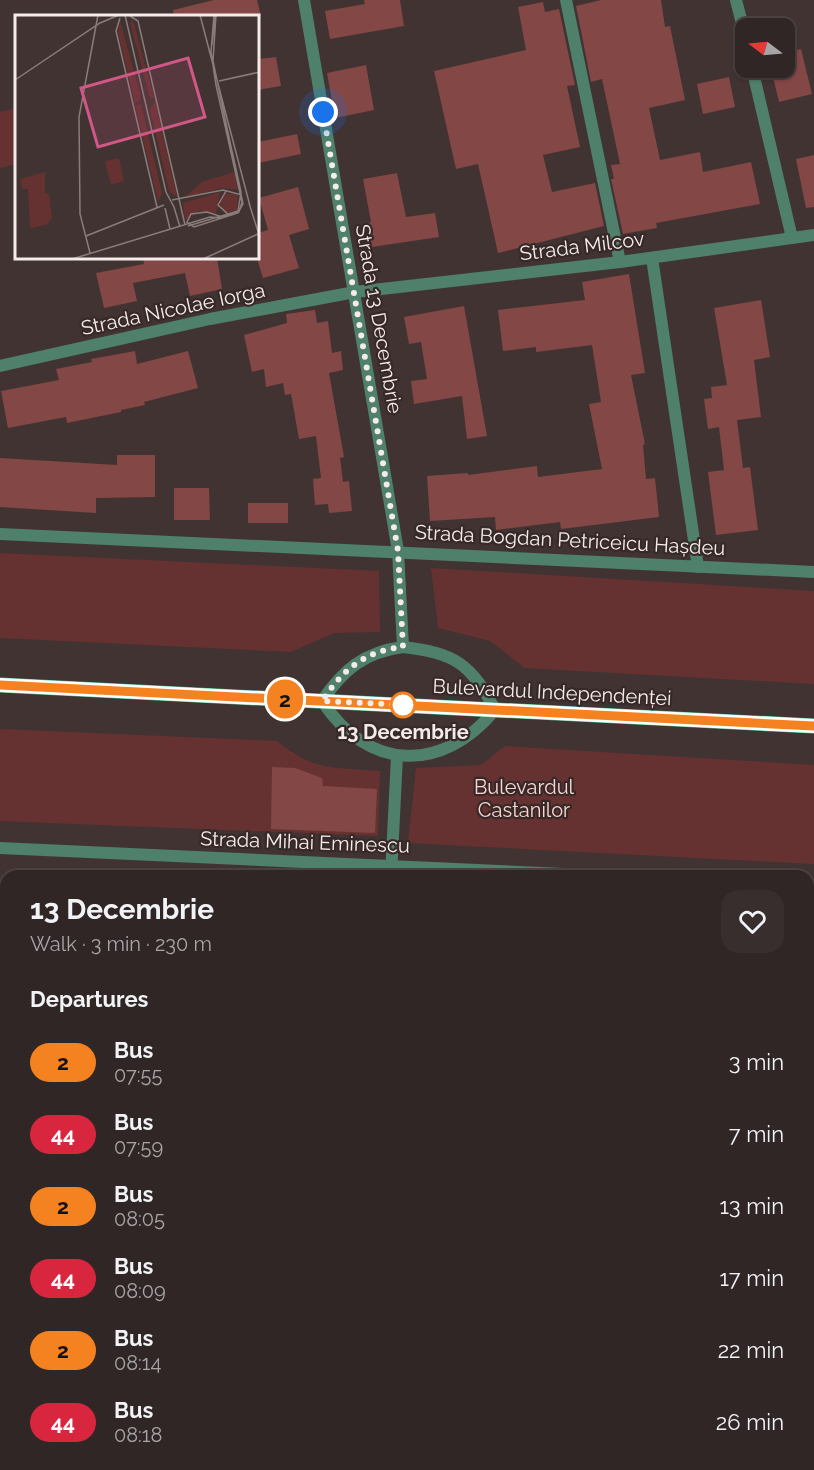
<!DOCTYPE html>
<html lang="en">
<head>
<meta charset="utf-8">
<style>
  :root { --surface:#312626; --page:#392e2e; --text:#f1f3f6; --muted:#a8a5a7; --line:#4c4343 }
  body { margin:0; font-family:Raleway,sans-serif; background:var(--page); color:var(--text); height:100vh; display:flex; flex-direction:column; font-size:22px; white-space:nowrap }
  * { box-sizing:border-box; margin:0 }
  p { font-size:20px; color:var(--muted) }
  .icon { flex:none; width:33px; height:33px; fill:none; stroke:currentColor; stroke-width:2; stroke-linecap:round; stroke-linejoin:round }
  .map { position:relative; flex:1; overflow:hidden }
  .sheet { position:absolute; left:0px; top:870px; width:814px; height:600px; display:flex; flex-direction:column; background:var(--surface); border-radius:18px 18px 0 0; box-shadow:0 2px 4px #0004,0 0 0 2px var(--line) }
  .sheet>* { flex:none }
  .badge { padding:0 12px; border-radius:20px; font-size:21px; line-height:39px }
  .needle { width:39px; rotate:286deg }
  .buttons { position:absolute; left:735px; top:18px; display:grid; gap:12px }
  .buttons a { display:grid; place-items:center; width:60px; height:60px; border-radius:12px; background:var(--surface); box-shadow:0 2px 4px #0004,0 0 0 2px var(--line); font-size:30px }
  .you { position:absolute; width:30px; height:30px; margin:-15px; border:4px solid #fff; border-radius:50%; background:#1a73e8; box-shadow:0 0 0 9px #1a73e833 }
  .map>.badge { position:absolute; translate:-50% -50%; box-shadow:0 0 0 3px #fff }
  h2 { padding:0 30px; font-size:22px; line-height:54px }
  .round { display:grid; place-items:center; flex:none; width:63px; height:63px; border-radius:18px; background:var(--page) }
  .headline { display:flex; align-items:center; justify-content:space-between; height:102px; padding:0 30px }
  h1 { font-size:28px; font-weight:700; line-height:45px }
  ul { padding:0; list-style:none }
  li { display:flex; align-items:center; gap:18px; height:72px; padding:0 30px }
  li div { flex:1 }
  li b { display:block; font-size:22px }
  li em { font-style:normal }
  li .badge { min-width:66px; font-weight:700; text-align:center }
  .map>svg:first-child { display:block }
</style>
</head>
<body>
<div class="map">
<svg width="814" height="1470" viewBox="0 0 814 1470">
  <rect width="100%" height="100%" fill="#413332"/>
  <g fill="#653231">
    <polygon points="16,108 16,164 0,168 0,112"/>
    <polygon points="0,553 379,571 380,632 334,633 291,652 0,638"/>
    <polygon points="431,568 814,591 814,684 525,668 490,641 438,628"/>
    <path d="M0 729 277 741C315 772 334 767 380 771L378 836 0 821Z"/>
    <polygon points="505,746 814,765 814,864 408,843 416,768 481,765"/>
  </g>
  <g fill="#834745">
    <polygon points="214,0 257,0 261,16 174,16 173,10"/>
    <polygon points="364,0 400,0 404,26 330,39 325,11 365,4"/>
    <polygon points="601,0 661,0 665,27 670,26 685,100 649,108 660,160 700,152 703,172 751,162 760,204 656,223 657,228 623,234 611,179 614,179 611,165 620,164 602,79 591,82 576,6"/>
    <polygon points="543,2 545,12 559,9 575,85 567,86 580,147 543,155 552,192 595,183 604,226 498,253 478,164 456,169 434,71 526,50 518,7"/>
    <polygon points="801,49 812,94 779,102 771,68 784,68 784,53"/>
    <polygon points="276,57 281,86 258,90 258,59"/>
    <polygon points="366,65 374,110 335,118 327,73"/>
    <polygon points="729,77 735,107 703,114 697,84"/>
    <polygon points="297,134 301,154 258,163 258,142"/>
    <polygon points="814,155 814,207 806,208 796,159"/>
    <polygon points="397,173 406,217 435,213 439,237 372,247 368,223 371,222 363,179"/>
    <polygon points="298,187 309,229 289,235 299,268 263,278 258,262 258,233 268,230 259,198"/>
    <polygon points="143,258 217,258 222,289 190,296 185,273 133,283 137,301 104,308 96,273 144,264"/>
    <polygon points="629,274 645,373 631,375 645,444 643,445 646,479 655,478 659,517 561,529 560,522 496,530 495,517 430,521 427,476 468,473 468,475 537,466 538,477 602,469 589,404 601,402 592,345 536,352 536,347 503,351 498,310 585,300 582,282"/>
    <polygon points="761,300 770,357 754,360 761,417 737,420 743,468 750,467 758,530 716,535 708,472 724,470 719,427 708,429 704,399 712,398 711,387 727,385 714,308"/>
    <polygon points="464,306 487,436 467,439 462,396 414,404 411,381 427,379 421,342 409,344 404,317"/>
    <polygon points="315,310 317,323 328,321 332,353 341,351 343,370 329,373 344,457 340,458 343,482 349,481 352,511 329,513 328,504 315,505 313,479 321,478 316,436 299,439 291,394 285,395 283,383 266,387 264,369 252,372 244,335 287,323 286,314"/>
    <polygon points="135,351 137,364 188,351 198,388 144,402 145,405 121,410 121,412 67,423 66,417 8,428 1,391 59,380 56,369 92,362 91,359"/>
    <polygon points="117,455 155,455 155,497 96,498 96,513 0,507 0,458 117,465"/>
    <polygon points="174,488 209,488 210,520 174,520"/>
    <rect x="248" y="503" width="40" height="20"/>
    <polygon points="272,767 295,768 322,778 323,786 377,789 375,833 271,829"/>
  </g>
  <g fill="none" stroke-linecap="round" stroke-linejoin="round">
    <g stroke="#4e806c" stroke-width="12">
      <polyline points="304,0 398,551 403,647"/>
      <polyline points="566,0 620,262"/>
      <polyline points="736,0 746,39"/>
      <polyline points="752,68 792,238"/>
      <polyline points="652,258 698,567"/>
      <polyline points="0,366 210,319 355,292 620,262 814,235"/>
      <path d="M403 647C454 653 471 663 495 710 442 774 368 771 322 701 343 670 364 652 403 647Z"/>
      <polyline points="391,876 397,756"/>
      <polyline points="105,1470 105,1464"/>
      <polyline points="220,1470 221,1464"/>
      <polyline points="359,1470 360,1464"/>
      <polyline points="656,1470 656,1464"/>
    </g>
    <g stroke="#4e806c" stroke-width="12">
      <polyline points="0,534 814,572"/>
      <polyline points="0,848 608,876"/>
      <polyline points="808,887 814,887"/>
    </g>
    <g stroke="#54a989" stroke-width="12">
      <polyline points="0,1421 6,1424"/>
      <polyline points="86,1464 98,1470"/>
    </g>
    <polyline stroke="#57c89f" stroke-width="15" points="0,685 814,726"/>
  </g>
  <g fill="none" stroke-linecap="round" stroke-linejoin="round">
    <defs>
      <polyline id="line" points="0,685 814,726"/>
    </defs>
    <use href="#line" stroke="#fff" stroke-width="14"/>
    <use href="#line" stroke="#f58220" stroke-width="9"/>
    <path stroke="#f5ebeb" stroke-width="6" stroke-dasharray="0 10.8" d="M323 112 398 551 403 647C364 651 343 670 322 701L406 705H403"/>
  </g>
  <circle fill="#fff" stroke="#f58220" stroke-width="3" cx="403" cy="705" r="12"/>
  <g text-anchor="middle" dominant-baseline="central" stroke-width="4.5" stroke-linejoin="round" paint-order="stroke">
    <g font-size="20" fill="#f5ebeb" stroke="#372928">
      <text transform="translate(582 246) rotate(-7)">Strada Milcov</text>
      <text transform="translate(173 309) rotate(-12)">Strada Nicolae Iorga</text>
      <text transform="translate(379 319) rotate(80)">Strada 13 Decembrie</text>
      <text transform="translate(570 540) rotate(3)">Strada Bogdan Petriceicu Hașdeu</text>
      <text transform="translate(552 692) rotate(3)">Bulevardul Independenței</text>
      <text transform="translate(305 842) rotate(2)">Strada Mihai Eminescu</text>
    </g>
    <g font-size="20" font-weight="bold" fill="#f5ebeb" stroke="#372928">
      <text x="403" y="732">13 Decembrie</text>
    </g>
    <g font-size="20" fill="#fcd4d1" stroke="#372928">
      <text x="524" y="787">Bulevardul<tspan x="524" dy="23">Castanilor</tspan></text>
    </g>
  </g>
  <g transform="translate(15 15)">
    <rect width="244" height="244" fill="#413332"/>
    <path d="M118 5 139 82 135 84 115 8ZM105 6 125 78V86L120 88 103 18ZM140 86 160 173 162 182 154 176 135 95ZM126 89 147 178 143 187 120 90ZM104 143 109 166 96 170 90 146ZM30 157V178L34 179 37 203 31 210 15 213 13 174H7L5 164ZM219 157 224 175 206 173 169 183 187 167ZM205 177 201 199 184 196 170 205 168 188ZM210 178 223 180 222 196 209 198 204 186Z" fill="#653231"/>
    <path fill="none" stroke="#897d7c" stroke-width="1.5" d="M110 0 151 177 159 192M185 0 235 191M199 0 196 37 201 70 227 187 224 197 207 202 192 197 176 199 172 207 179 212 223 198 228 189 198 46 201 0M115 1 123 6 170 210M105 3 101 16 142 192M197 30 200 0M0 65 85 8 104 0M204 66 245 57M211 176 203 190 214 200M157 185 208 175 227 180M234 188 245 223M159 192 165 212M150 193 155 214M173 211 223 196 226 177 217 136M71 221 149 190M75 238 65 199 64 102 83 0M57 244 195 202 206 203M188 244 243 219"/>
    <path fill="#d15786" fill-opacity="0.15" stroke="#d15786" stroke-width="3" d="M173 43 190 102 83 132 66 73Z"/>
    <rect width="244" height="244" fill="none" stroke="#f5ebeb" stroke-width="3"/>
  </g>
</svg>
<div class="buttons">
<a><svg class="needle" viewBox="-14 -14 28 28"><path d="M0-13l5 13h-10z" fill="#e53935"/><path d="M0 13l5-13h-10z" fill="#a8a5a7"/></svg></a>
</div>
<div class="you" style="left:323px;top:112px"></div>
<b class="badge" style="left:285px;top:699px;background:#f58220;color:#111">2</b>
<section class="sheet">
<div class="headline"><div><h1>13 Decembrie</h1><p>Walk · 3 min · 230 m</p></div><a class="round"><svg class="icon" aria-label="heart" viewBox="0 0 24 24"><path d="M12 20l-8-8c-3-5 5-10 8-4 3-6 11-1 8 4z"/></svg></a></div>
<h2>Departures</h2>
<ul>
<li><span class="badge" style="background:#f58220;color:#111">2</span><div><b>Bus</b><p>07:55</p></div><em>3 min</em></li>
<li><span class="badge" style="background:#d7263d;color:#fff">44</span><div><b>Bus</b><p>07:59</p></div><em>7 min</em></li>
<li><span class="badge" style="background:#f58220;color:#111">2</span><div><b>Bus</b><p>08:05</p></div><em>13 min</em></li>
<li><span class="badge" style="background:#d7263d;color:#fff">44</span><div><b>Bus</b><p>08:09</p></div><em>17 min</em></li>
<li><span class="badge" style="background:#f58220;color:#111">2</span><div><b>Bus</b><p>08:14</p></div><em>22 min</em></li>
<li><span class="badge" style="background:#d7263d;color:#fff">44</span><div><b>Bus</b><p>08:18</p></div><em>26 min</em></li>
</ul>
</section>
</div>
</body>
</html>
